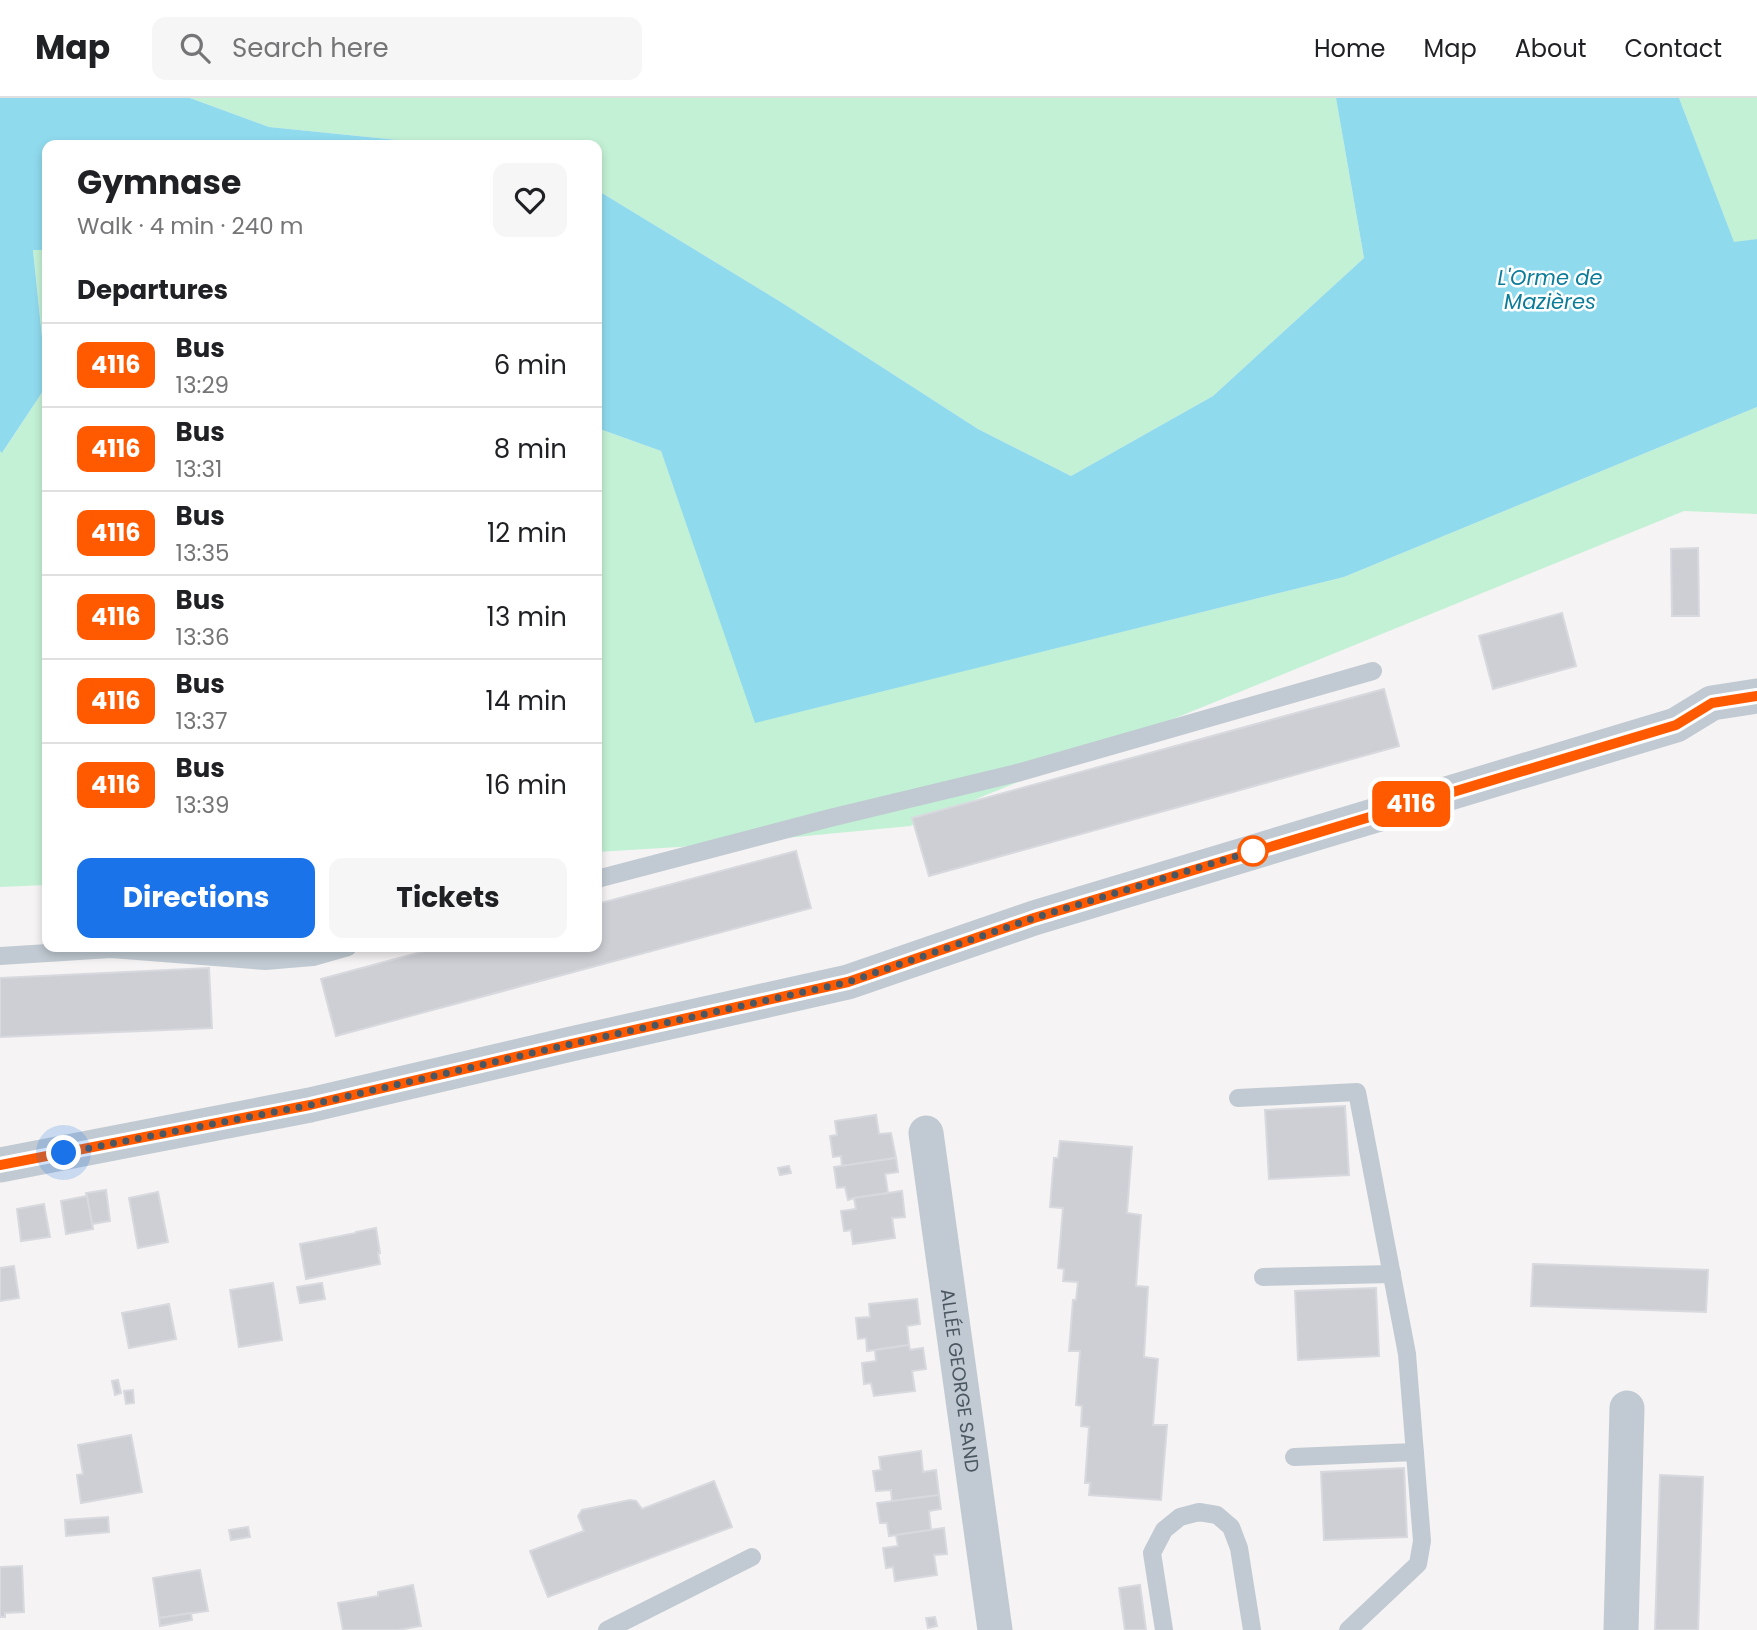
<!DOCTYPE html>
<html lang="en">
<head>
<meta charset="utf-8">
<style>
  :root { --surface:#fff; --page:#f6f6f6; --text:#202124; --muted:#757577; --line:#e0e0e0; --accent:#1a73e8 }
  body { margin:0; font-family:Poppins,sans-serif; background:var(--page); color:var(--text); height:100vh; display:flex; flex-direction:column; font-size:26px; white-space:nowrap }
  * { box-sizing:border-box; margin:0 }
  p { font-size:23px; color:var(--muted) }
  .icon { flex:none; width:38px; height:38px; fill:none; stroke:currentColor; stroke-width:2; stroke-linecap:round; stroke-linejoin:round }
  .map { position:relative; flex:1; overflow:hidden }
  .sheet { position:absolute; left:42px; top:42px; width:560px; height:812px; display:flex; flex-direction:column; background:var(--surface); border-radius:14px; box-shadow:0 4px 10px #0003 }
  .sheet>* { flex:none }
  .badge { padding:0 14px; border-radius:10px; font-size:24px; line-height:46px }
  .you { position:absolute; width:35px; height:35px; margin:-18px; border:5px solid #fff; border-radius:50%; background:#1a73e8; box-shadow:0 0 0 10px #1a73e833 }
  .map>.badge { position:absolute; translate:-50% -50%; box-shadow:0 0 0 4px #fff }
  h2 { padding:0 35px; font-size:26px; line-height:63px }
  .round { display:grid; place-items:center; flex:none; width:74px; height:74px; border-radius:14px; background:var(--page) }
  .summary { display:flex; align-items:center; justify-content:space-between; height:119px; padding:0 35px }
  h1 { font-size:33px; font-weight:700; line-height:52px }
  .primary-button { display:flex; gap:14px; margin-top:auto; padding:14px 35px }
  .primary-button a { flex:1; height:80px; border-radius:14px; background:var(--accent); color:#fff; font-size:28px; font-weight:700; line-height:80px; text-align:center }
  .primary-button a+a { background:var(--page); color:var(--text) }
  ul { padding:0; list-style:none }
  li { display:flex; align-items:center; gap:21px; height:84px; padding:0 35px; border-top:2px solid var(--line) }
  li div { flex:1 }
  li b { display:block; font-size:26px }
  li em { font-style:normal }
  li .badge { min-width:77px; font-weight:700; text-align:center }
  header { display:flex; align-items:center; gap:42px; box-sizing:border-box; height:98px; padding:0 35px; background:var(--surface); border-bottom:2px solid var(--line) }
  header strong { font-size:33px }
  nav { display:flex; gap:38px; margin-inline-start:auto; font-size:24px }
  .search { width:490px; height:63px; background:var(--page); display:flex; align-items:center; gap:18px; box-sizing:border-box; padding:0 24px; border-radius:14px; color:var(--muted); font-size:26px }
  .map>svg:first-child { display:block }
</style>
</head>
<body>
<header>
<strong>Map</strong>
<div class="search"><svg class="icon" aria-label="search" viewBox="0 0 24 24"><circle cx="10" cy="10" r="6"/><path d="M15 15l6 6"/></svg>Search here</div>
<nav><a>Home</a><a>Map</a><a>About</a><a>Contact</a></nav>
</header>
<div class="map">
<svg width="1757" height="1532" viewBox="0 0 1757 1532">
  <rect width="100%" height="100%" fill="#f5f3f3"/>
  <g fill="#c3f1d5">
    <polygon points="190,0 1336,0 1364,160 1213,298 1071,378 978,331 784,206 597,92 597,47 447,47 269,29"/>
    <polygon points="1679,0 1757,0 1757,141 1734,145"/>
    <polygon points="33,151 47,152 47,284"/>
    <polygon points="47,287 47,787 0,789 0,353 3,354"/>
    <polygon points="1757,309 1757,416 1684,413 910,728 711,747 597,754 597,330 661,353 756,624 1344,479"/>
  </g>
  <g fill="#90daee">
    <polygon points="0,0 190,0 269,29 447,47 47,47 47,152 33,152 47,287 2,355 0,353"/>
    <polygon points="1336,0 1679,0 1734,144 1757,141 1757,309 1344,479 755,625 661,353 597,330 597,92 784,206 978,331 1071,378 1213,298 1364,160"/>
  </g>
  <g fill="#cdcfd5" stroke="#d7d9de" stroke-width="2">
    <polygon points="1698,450 1699,518 1672,518 1671,451"/>
    <polygon points="1562,515 1576,568 1493,591 1479,538"/>
    <polygon points="1384,591 1399,648 929,778 912,720"/>
    <polygon points="796,753 811,810 336,938 321,881 440,849 597,849 597,806"/>
    <polygon points="209,870 212,930 0,939 0,880"/>
    <polygon points="1345,1008 1349,1077 1269,1081 1265,1012"/>
    <polygon points="876,1017 879,1036 891,1035 896,1060 842,1068 841,1058 833,1059 830,1038 837,1037 835,1023"/>
    <polygon points="1060,1043 1132,1049 1127,1115 1141,1117 1136,1188 1148,1189 1144,1259 1158,1261 1153,1327 1167,1327 1161,1402 1089,1397 1090,1385 1085,1385 1089,1329 1081,1328 1082,1308 1076,1307 1080,1253 1069,1253 1073,1202 1076,1202 1078,1184 1063,1183 1064,1171 1058,1170 1063,1110 1050,1109 1054,1060 1058,1060"/>
    <polygon points="896,1060 898,1074 885,1076 888,1095 854,1100 848,1102 845,1089 837,1090 834,1069"/>
    <polygon points="789,1068 791,1075 780,1077 778,1070"/>
    <polygon points="106,1092 110,1123 92,1126 86,1095"/>
    <polygon points="902,1093 905,1119 892,1120 895,1140 853,1146 851,1132 844,1133 841,1113 856,1111 854,1100"/>
    <polygon points="158,1094 168,1144 138,1150 129,1100"/>
    <polygon points="87,1098 93,1131 66,1136 61,1103"/>
    <polygon points="44,1106 50,1139 21,1143 17,1111"/>
    <polygon points="376,1130 380,1155 378,1155 380,1166 306,1181 300,1146 356,1135 356,1134"/>
    <polygon points="1533,1166 1708,1172 1706,1214 1531,1208"/>
    <polygon points="14,1168 19,1200 0,1203 0,1170"/>
    <polygon points="273,1185 282,1242 239,1249 230,1192"/>
    <polygon points="322,1185 325,1201 300,1205 297,1189"/>
    <polygon points="1376,1190 1379,1258 1298,1262 1295,1193"/>
    <polygon points="917,1201 920,1226 907,1228 909,1247 867,1253 866,1240 858,1241 856,1220 870,1219 869,1206"/>
    <polygon points="169,1206 176,1241 129,1250 122,1215"/>
    <polygon points="909,1247 910,1252 923,1250 926,1271 912,1273 915,1293 874,1298 871,1285 864,1286 862,1265 876,1263 875,1252"/>
    <polygon points="118,1282 121,1295 115,1297 112,1283"/>
    <polygon points="133,1292 134,1305 126,1306 124,1293"/>
    <polygon points="131,1337 142,1394 81,1405 77,1377 83,1376 78,1347"/>
    <polygon points="921,1353 923,1374 936,1372 939,1397 892,1403 891,1392 876,1393 873,1373 881,1372 879,1359"/>
    <polygon points="1404,1370 1407,1439 1324,1442 1321,1374"/>
    <polygon points="1660,1377 1703,1379 1698,1532 1655,1532"/>
    <polygon points="714,1383 732,1429 548,1499 530,1453 584,1433 578,1418 582,1412 630,1402 636,1403 642,1411"/>
    <polygon points="939,1397 941,1411 929,1413 931,1432 889,1438 887,1425 880,1425 877,1405"/>
    <polygon points="108,1419 109,1434 66,1438 65,1422"/>
    <polygon points="248,1429 250,1439 231,1442 229,1432"/>
    <polygon points="944,1430 947,1456 934,1457 937,1477 895,1483 893,1469 886,1470 883,1450 898,1448 896,1437"/>
    <polygon points="22,1468 24,1514 5,1515 5,1519 0,1519 0,1469"/>
    <polygon points="200,1472 208,1513 159,1520 153,1480"/>
    <polygon points="413,1487 421,1528 398,1532 343,1532 338,1505 378,1498 378,1494"/>
    <polygon points="1140,1487 1146,1532 1125,1532 1119,1490"/>
    <polygon points="191,1515 192,1522 160,1528 159,1520"/>
    <polygon points="935,1519 937,1528 928,1530 926,1520"/>
  </g>
  <g fill="none" stroke-linecap="round" stroke-linejoin="round">
    <g stroke="#c1cad2" stroke-width="18">
      <polyline points="597,781 830,720 1017,675 1373,573"/>
      <polyline points="0,858 111,851 265,863 313,859 348,849"/>
      <polyline points="1238,1000 1357,994 1407,1256 1422,1443 1418,1466 1348,1532"/>
      <polyline points="1263,1179 1392,1176"/>
      <polyline points="1294,1359 1415,1354"/>
      <polyline points="607,1532 752,1459"/>
      <polyline points="1164,1532 1152,1455 1164,1432 1180,1419 1199,1414 1217,1417 1231,1429 1239,1450 1252,1532"/>
    </g>
    <g stroke="#c1cad2" stroke-width="35">
      <path id="s1" d="M926 1035 995 1532"/>
      <polyline points="0,1067 310,1007 571,946 848,884 1034,820 1676,627 1712,605 1757,598"/>
      <polyline points="1621,1532 1627,1310"/>
    </g>
  </g>
  <g fill="none" stroke-linecap="round" stroke-linejoin="round">
    <defs>
      <polyline id="line" points="0,1067 310,1007 571,946 848,884 1034,820 1676,627 1712,605 1757,598"/>
    </defs>
    <use href="#line" stroke="#fff" stroke-width="16"/>
    <use href="#line" stroke="#ff5a00" stroke-width="10"/>
    <polyline stroke="#4a5661" stroke-width="7" stroke-dasharray="0 12.6" points="64,1055 310,1007 571,946 848,884 1034,820 1253,753"/>
  </g>
  <circle fill="#fff" stroke="#ff5a00" stroke-width="3.5" cx="1253" cy="753" r="14"/>
  <g text-anchor="middle" dominant-baseline="central" stroke-width="5" stroke-linejoin="round" paint-order="stroke">
    <g font-size="19" fill="#4a5661" stroke="#fff">
      <text stroke="none"><textPath href="#s1" startOffset="250">ALLÉE GEORGE SAND</textPath></text>
    </g>
    <g font-size="21" font-style="italic" fill="#0c7c9b" stroke="#fff">
      <text x="1550" y="179">L'Orme de<tspan x="1550" dy="24">Mazières</tspan></text>
    </g>
  </g>
</svg>
<div class="you" style="left:64px;top:1055px"></div>
<b class="badge" style="left:1411px;top:706px;background:#ff5a00;color:#fff">4116</b>
<section class="sheet">
<div class="summary"><div><h1>Gymnase</h1><p>Walk · 4 min · 240 m</p></div><a class="round"><svg class="icon" aria-label="heart" viewBox="0 0 24 24"><path d="M12 20l-8-8c-3-5 5-10 8-4 3-6 11-1 8 4z"/></svg></a></div>
<h2>Departures</h2>
<ul>
<li><span class="badge" style="background:#ff5a00;color:#fff">4116</span><div><b>Bus</b><p>13:29</p></div><em>6 min</em></li>
<li><span class="badge" style="background:#ff5a00;color:#fff">4116</span><div><b>Bus</b><p>13:31</p></div><em>8 min</em></li>
<li><span class="badge" style="background:#ff5a00;color:#fff">4116</span><div><b>Bus</b><p>13:35</p></div><em>12 min</em></li>
<li><span class="badge" style="background:#ff5a00;color:#fff">4116</span><div><b>Bus</b><p>13:36</p></div><em>13 min</em></li>
<li><span class="badge" style="background:#ff5a00;color:#fff">4116</span><div><b>Bus</b><p>13:37</p></div><em>14 min</em></li>
<li><span class="badge" style="background:#ff5a00;color:#fff">4116</span><div><b>Bus</b><p>13:39</p></div><em>16 min</em></li>
</ul>
<div class="primary-button"><a>Directions</a><a>Tickets</a></div>
</section>
</div>
</body>
</html>
